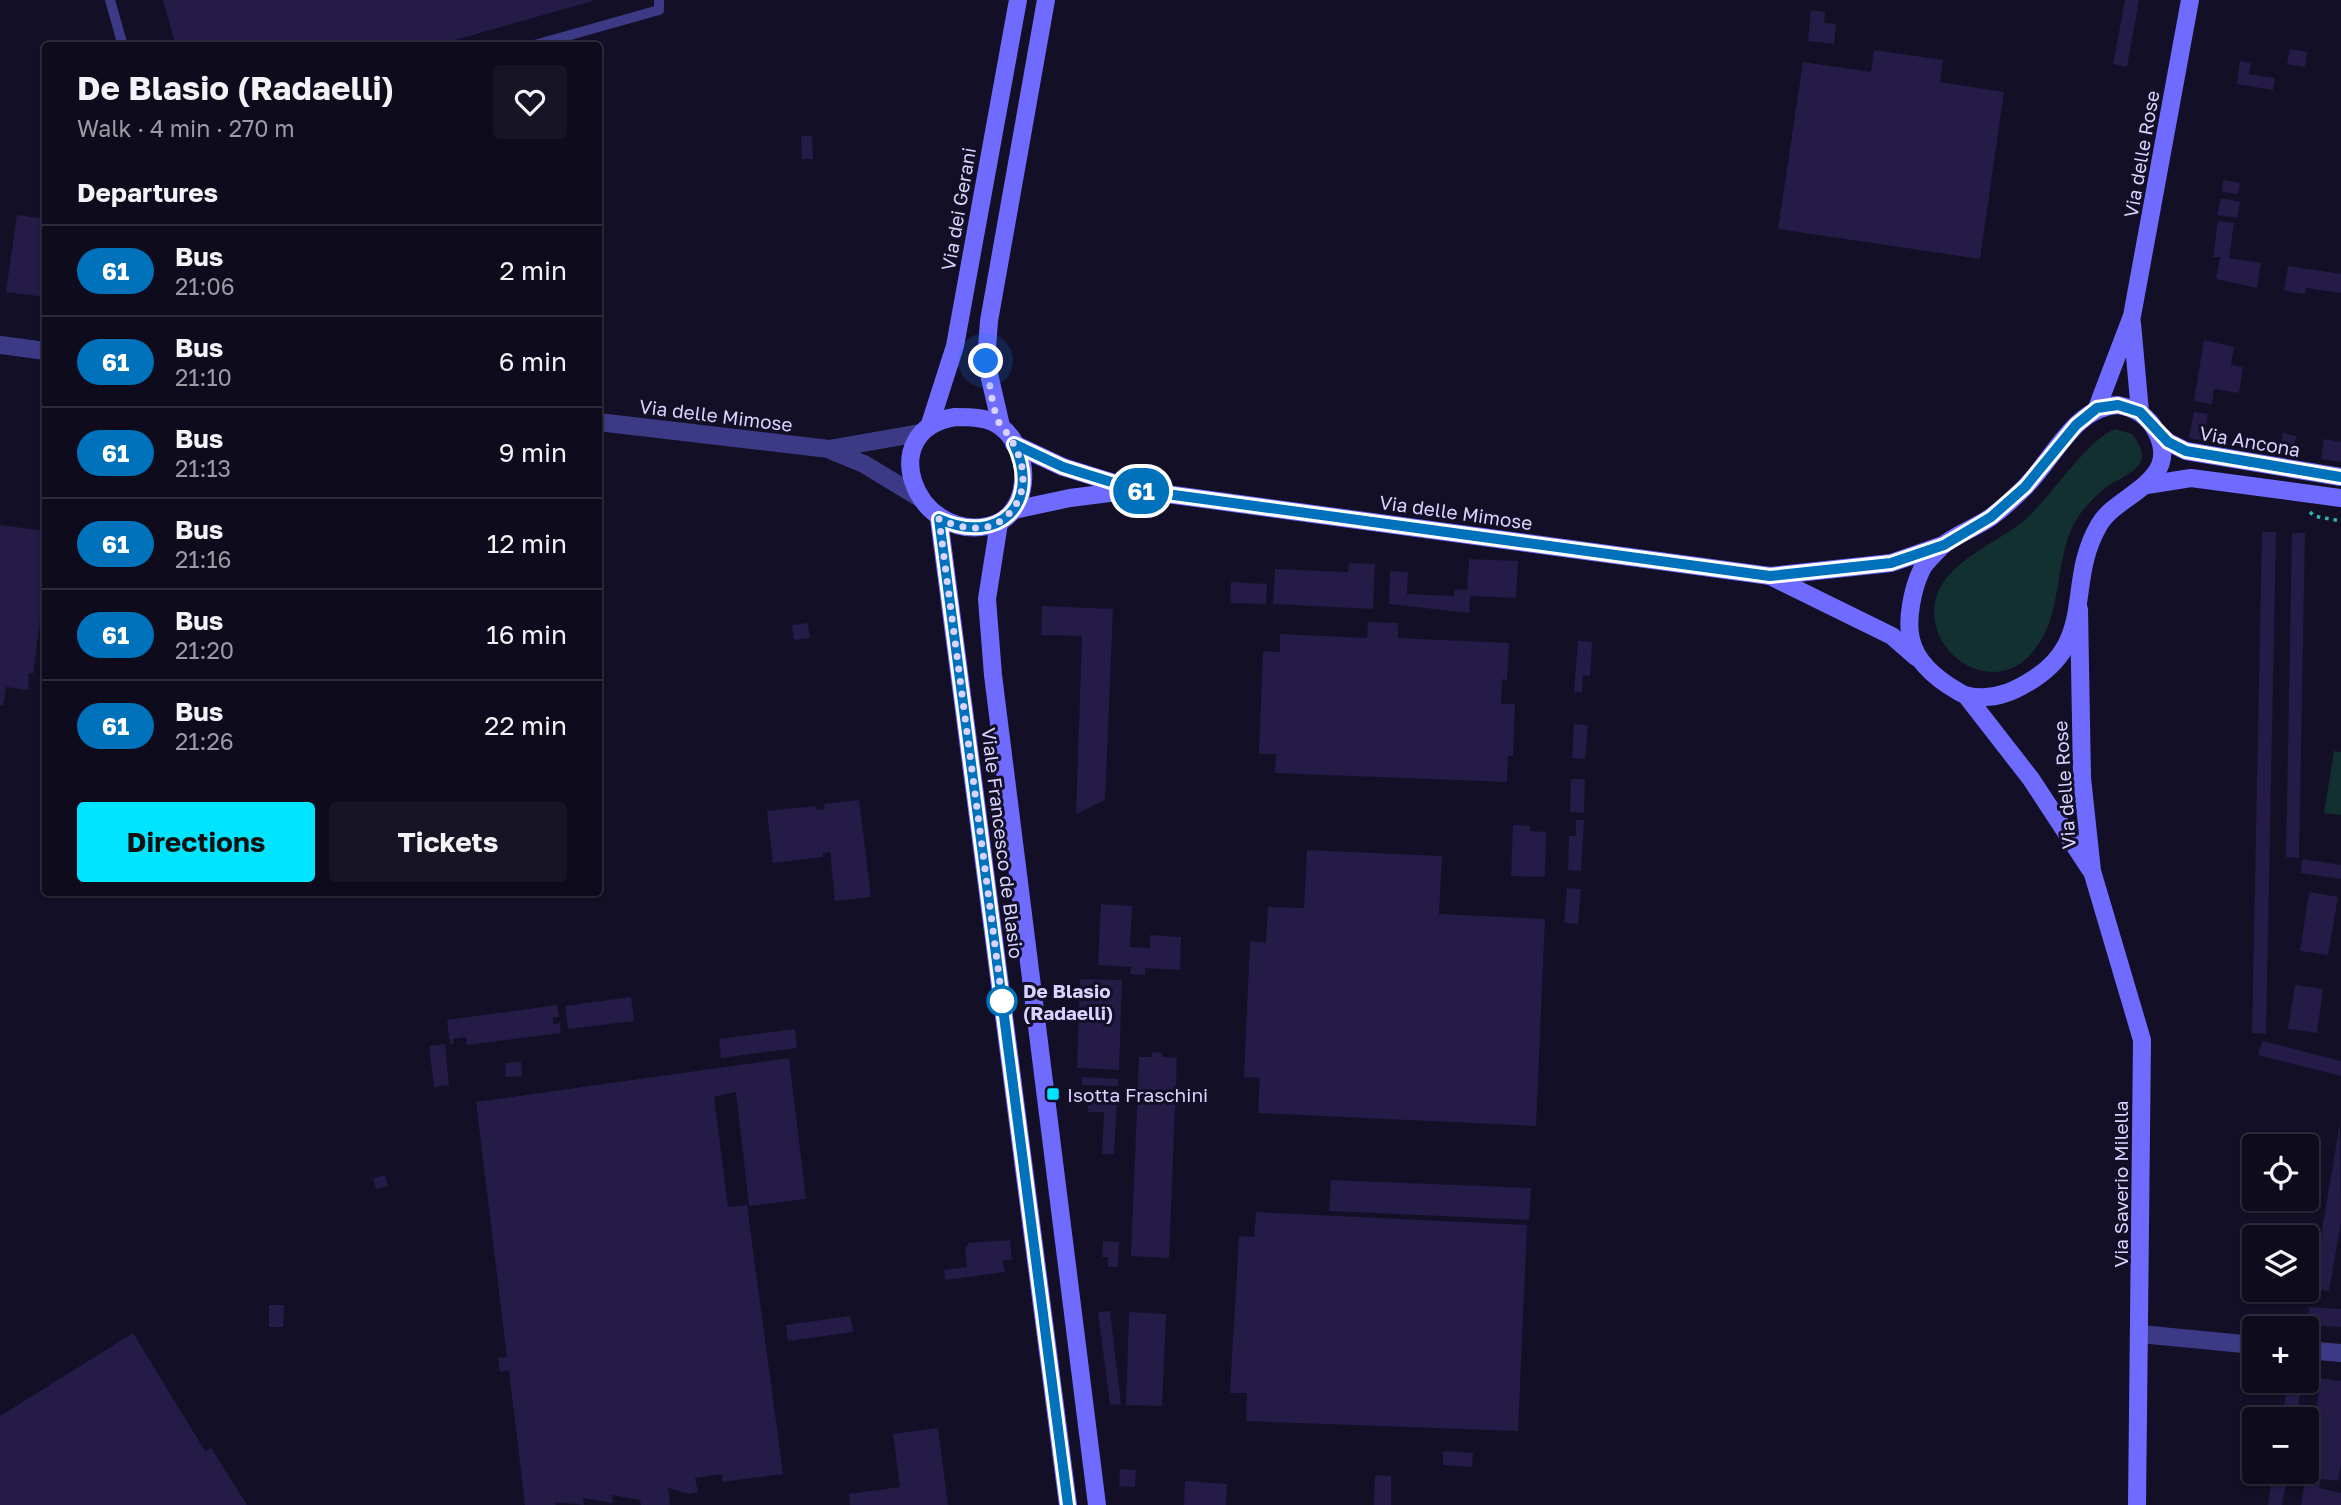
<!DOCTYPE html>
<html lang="en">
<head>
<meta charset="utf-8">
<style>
  :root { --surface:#0e0b1c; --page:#171425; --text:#f1f3f6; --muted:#9b9ba3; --line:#2e2b3b; --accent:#00e5ff }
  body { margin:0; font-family:"Golos Text",sans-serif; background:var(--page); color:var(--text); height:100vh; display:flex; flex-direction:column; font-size:26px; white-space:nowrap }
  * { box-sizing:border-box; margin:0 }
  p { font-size:23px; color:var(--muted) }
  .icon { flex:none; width:38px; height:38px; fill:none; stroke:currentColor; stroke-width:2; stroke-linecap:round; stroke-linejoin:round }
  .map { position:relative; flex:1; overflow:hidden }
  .sheet { position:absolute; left:42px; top:42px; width:560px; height:854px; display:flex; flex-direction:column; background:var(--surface); border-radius:7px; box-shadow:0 2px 5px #0004,0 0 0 2px var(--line) }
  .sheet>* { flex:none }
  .badge { padding:0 14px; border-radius:23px; font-size:24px; line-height:46px }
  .controls { position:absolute; left:2242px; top:1134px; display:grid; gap:14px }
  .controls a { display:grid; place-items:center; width:77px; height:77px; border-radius:7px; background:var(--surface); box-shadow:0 2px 5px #0004,0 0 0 2px var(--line); font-size:35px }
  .you { position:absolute; width:35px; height:35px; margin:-18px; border:5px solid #fff; border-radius:50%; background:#1a73e8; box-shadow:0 0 0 10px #1a73e833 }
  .map>.badge { position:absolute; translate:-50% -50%; box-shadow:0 0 0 4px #fff }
  h2 { padding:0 35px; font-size:26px; line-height:63px }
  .round { display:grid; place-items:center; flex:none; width:74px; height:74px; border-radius:7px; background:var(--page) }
  .headline { display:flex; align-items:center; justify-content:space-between; height:119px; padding:0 35px }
  h1 { font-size:33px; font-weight:700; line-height:52px }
  .action { display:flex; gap:14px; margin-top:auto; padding:14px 35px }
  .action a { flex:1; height:80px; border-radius:7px; background:var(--accent); color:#111; font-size:28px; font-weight:700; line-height:80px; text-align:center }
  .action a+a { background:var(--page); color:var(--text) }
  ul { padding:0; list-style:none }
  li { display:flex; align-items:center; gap:21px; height:91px; padding:0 35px; border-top:2px solid var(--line) }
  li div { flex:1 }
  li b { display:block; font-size:26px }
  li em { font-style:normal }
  li .badge { min-width:77px; font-weight:700; text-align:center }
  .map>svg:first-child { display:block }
</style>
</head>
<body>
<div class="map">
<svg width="2341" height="1505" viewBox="0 0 2341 1505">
  <rect width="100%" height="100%" fill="#130f26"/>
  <g fill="#12302f">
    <path d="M2115 429 2132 434C2155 463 2134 471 2111 484 2101 490 2092 500 2084 509 2049 550 2069 616 2029 656 1988 698 1922 650 1936 598 1946 561 1998 543 2026 519 2052 495 2087 440 2115 429Z"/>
    <polygon points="2334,751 2341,752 2341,815 2324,813"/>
  </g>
  <g fill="#241b47">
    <polygon points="163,0 593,0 593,1 434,46 311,46 310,42 299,46 176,46"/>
    <polygon points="2125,0 2139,0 2127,67 2113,64"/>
    <polygon points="1811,10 1825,12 1824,23 1836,24 1834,44 1808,41"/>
    <polygon points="2290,49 2307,52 2305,67 2287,64"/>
    <polygon points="1874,50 1943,60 1940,82 2004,92 1980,259 1778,229 1803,62 1871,72"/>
    <polygon points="2240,61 2251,63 2249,74 2275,78 2273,90 2237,84"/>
    <polygon points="801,136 812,136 813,159 802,159"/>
    <polygon points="2223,180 2240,183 2238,194 2222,192"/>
    <polygon points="2221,198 2240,202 2237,218 2217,215"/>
    <polygon points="17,215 46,219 46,297 6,292"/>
    <polygon points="2218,221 2234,223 2229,258 2261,263 2257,288 2216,279 2220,257 2213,257"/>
    <polygon points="2288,266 2341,274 2341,293 2306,288 2305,294 2284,291"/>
    <polygon points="2204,340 2234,347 2231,365 2243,367 2239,393 2214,389 2212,404 2194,401"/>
    <polygon points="2194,412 2208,414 2204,441 2189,438"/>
    <polygon points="2283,433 2296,436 2293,455 2280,452"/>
    <polygon points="2324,439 2341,442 2341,462 2321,459"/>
    <polygon points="0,525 46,531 46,576 33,674 29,673 28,690 6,687 3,706 0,705"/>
    <polygon points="2262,532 2276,532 2266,1034 2252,1033"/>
    <polygon points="2292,533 2305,533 2299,858 2286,857"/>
    <polygon points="1469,559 1518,561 1516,598 1470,596 1469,613 1389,604 1390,571 1408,572 1407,594 1454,596 1454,589 1467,590"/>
    <polygon points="1349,563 1375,564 1373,609 1273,604 1275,569 1348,572"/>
    <polygon points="1231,582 1267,584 1266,604 1230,603"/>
    <polygon points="1042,606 1113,609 1105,800 1076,814 1082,636 1041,635"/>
    <polygon points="1368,622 1398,623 1398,638 1509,643 1507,680 1502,679 1501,704 1515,704 1513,756 1508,756 1507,782 1275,773 1276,754 1259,754 1263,651 1280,652 1280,634 1367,638"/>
    <polygon points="808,623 810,638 794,640 792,625"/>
    <polygon points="1578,641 1592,642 1590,676 1583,675 1582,692 1574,692"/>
    <polygon points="1574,724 1588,725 1585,759 1572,758"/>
    <polygon points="1571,779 1585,779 1584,813 1570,812"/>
    <polygon points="859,800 871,897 835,901 830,852 823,853 823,857 773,863 767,811 816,806 816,810 825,809 824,804"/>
    <polygon points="1576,820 1584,820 1581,871 1568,870 1569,836 1576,836"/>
    <polygon points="1513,825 1530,826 1530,831 1546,832 1545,877 1511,876"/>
    <polygon points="1307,850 1442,856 1439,914 1545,919 1536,1126 1258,1113 1260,1078 1244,1077 1250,941 1266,943 1268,907 1304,908"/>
    <polygon points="2302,859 2341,865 2341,879 2301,873"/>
    <polygon points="1567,888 1581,889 1578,924 1564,923"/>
    <polygon points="2309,892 2338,897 2328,955 2300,951"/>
    <polygon points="1101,904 1132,906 1130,947 1150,948 1150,935 1181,937 1180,970 1145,968 1145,975 1130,974 1131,967 1098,965"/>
    <polygon points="1080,979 1122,980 1119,1070 1077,1068"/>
    <polygon points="2295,985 2323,989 2317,1033 2288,1029"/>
    <polygon points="631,997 634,1021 568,1029 565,1006"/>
    <polygon points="557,1005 559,1017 553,1017 553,1024 560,1023 561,1033 467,1045 466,1037 453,1039 454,1043 450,1044 447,1020"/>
    <polygon points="795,1029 797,1048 721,1058 719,1039"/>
    <polygon points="2262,1041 2341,1061 2341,1076 2258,1055"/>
    <polygon points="445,1044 449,1085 434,1087 429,1046"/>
    <polygon points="1152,1052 1162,1053 1162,1057 1177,1058 1169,1258 1131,1256 1139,1057 1152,1057"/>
    <polygon points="789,1058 806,1199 749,1206 736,1092 714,1097 728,1207 747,1205 783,1474 723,1482 722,1474 695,1478 698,1492 689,1494 668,1488 670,1505 641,1505 640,1500 612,1495 613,1503 583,1498 584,1505 555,1502 556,1505 525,1505 509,1370 500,1372 498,1358 507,1357 476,1102"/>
    <polygon points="521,1062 522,1076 506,1077 505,1063"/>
    <polygon points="1082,1077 1118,1079 1118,1086 1082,1085"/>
    <polygon points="1088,1099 1117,1100 1114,1154 1102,1154 1104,1112 1088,1112"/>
    <polygon points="2340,1123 2341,1222 2329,1291 2312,1289"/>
    <polygon points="385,1175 388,1186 376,1189 373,1178"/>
    <polygon points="1331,1180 1531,1188 1529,1220 1329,1211"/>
    <polygon points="1256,1212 1527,1225 1518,1431 1246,1421 1247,1393 1230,1393 1239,1236 1254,1237"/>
    <polygon points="1010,1240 1012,1259 1003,1261 1005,1272 945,1280 944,1270 967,1267 965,1248 969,1243"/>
    <polygon points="1103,1241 1119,1242 1118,1267 1108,1267 1108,1257 1102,1257"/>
    <polygon points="269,1305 284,1305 283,1327 269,1327"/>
    <polygon points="2309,1307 2341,1309 2341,1327 2308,1325"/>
    <polygon points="1110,1311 1121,1404 1110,1405 1098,1312"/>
    <polygon points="1129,1312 1166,1314 1162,1406 1126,1405"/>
    <polygon points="850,1316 853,1332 788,1341 786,1325"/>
    <polygon points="133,1333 205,1451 211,1448 247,1505 0,1505 0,1416"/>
    <polygon points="2321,1378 2341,1381 2341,1465 2338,1481 2321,1479 2319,1488 2341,1493 2341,1505 2301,1505"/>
    <polygon points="2288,1381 2302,1381 2296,1419 2282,1419"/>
    <polygon points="938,1428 948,1505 850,1505 849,1494 900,1487 893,1434"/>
    <polygon points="1443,1451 1473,1453 1472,1467 1443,1465"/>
    <polygon points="1120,1469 1136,1470 1135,1487 1119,1486"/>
    <polygon points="2273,1472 2288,1472 2282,1505 2268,1505"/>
    <polygon points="1375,1475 1391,1476 1391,1505 1374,1505"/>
    <polygon points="1185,1481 1227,1484 1226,1505 1184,1505"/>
  </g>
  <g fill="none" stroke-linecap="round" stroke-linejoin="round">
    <polyline stroke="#2fb8b0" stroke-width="3.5" stroke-dasharray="3.5 5" stroke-linecap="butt" points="2310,512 2314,516 2341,521"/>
    <g stroke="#3d3a85" stroke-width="10">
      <polyline points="110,0 123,46"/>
      <polyline points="531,46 659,10 659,0"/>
    </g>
    <g stroke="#3d3a85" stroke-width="18">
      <polyline points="0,345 46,351"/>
      <polyline points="598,422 829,449 920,433"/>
      <polyline points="832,451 864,464 920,498"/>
      <polyline points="2140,1334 2254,1345"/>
      <polyline points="2306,1350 2341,1353"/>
    </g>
    <g stroke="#6f6bff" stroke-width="18">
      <polyline points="2132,323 2140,412"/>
      <path d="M2118 405C2135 408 2148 416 2156 431 2183 482 2116 494 2099 525 2062 588 2103 648 2014 690 1999 697 1973 701 1959 692 1938 680 1916 663 1911 639 1906 620 1913 588 1921 571 1924 563 1935 554 1941 547 1955 534 1976 528 1991 517 2002 509 2013 499 2023 489 2053 461 2073 407 2118 405Z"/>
      <polyline points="2097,408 2132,316 2190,0"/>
      <path d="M955 417C970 417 989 417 1001 427 1033 451 1032 517 988 526 914 541 874 430 955 417Z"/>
      <polyline points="930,424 955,346 1018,0"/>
      <polyline points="1001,426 986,361 989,321 1046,0"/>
      <polyline points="2157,432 2168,442 2186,451 2341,477"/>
      <polyline points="1014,444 1063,467 1137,490 1770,576 1891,563 1943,545"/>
      <polyline points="2147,485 2191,478 2341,498"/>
      <polyline points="1014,510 1070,498 1125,491"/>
      <polyline points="939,519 1068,1505"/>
      <polyline points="999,523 987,599 993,675 1097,1505"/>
      <polyline points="1770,576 1892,636 1916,657"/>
      <polyline points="2079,609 2082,778 2092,871 2142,1040 2137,1505"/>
      <polyline points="1968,698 2031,779 2090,869"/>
    </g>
  </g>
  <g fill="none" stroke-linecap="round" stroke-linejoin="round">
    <defs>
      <path id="line" d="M1068 1505 939 519C999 546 1042 504 1014 444L1063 467 1137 490 1770 576 1891 563 1944 545 1991 517 2025 487 2076 425 2097 408 2118 405 2140 412 2168 442 2186 451 2341 477"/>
    </defs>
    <use href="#line" stroke="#fff" stroke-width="16"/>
    <use href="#line" stroke="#0072bc" stroke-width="10"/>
    <path stroke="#d9d4ff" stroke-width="7" stroke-dasharray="0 12.6" d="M986 361C990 382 991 406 1000 425 1003 430 1008 433 1010 438 1028 466 1029 499 1002 520 984 534 957 527 939 519L1004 1014 1002 1001"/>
  </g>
  <circle fill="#fff" stroke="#0072bc" stroke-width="3.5" cx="1002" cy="1001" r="14"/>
  <rect fill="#00e5ff" stroke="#130f26" stroke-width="2.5" x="1046" y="1087" width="14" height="14" rx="3.5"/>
  <g text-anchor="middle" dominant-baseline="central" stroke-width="6" stroke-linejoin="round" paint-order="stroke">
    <g font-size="19" fill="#d9d4ff" stroke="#130f26">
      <text transform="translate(2141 154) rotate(-80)">Via delle Rose</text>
      <text transform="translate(958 209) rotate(-80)">Via dei Gerani</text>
      <text transform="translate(716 415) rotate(7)">Via delle Mimose</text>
      <text transform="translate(2250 441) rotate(10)">Via Ancona</text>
      <text transform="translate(1456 512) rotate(8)">Via delle Mimose</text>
      <text transform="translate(2064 785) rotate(-94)">Via delle Rose</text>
      <text transform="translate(1003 843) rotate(83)">Viale Francesco de Blasio</text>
      <text transform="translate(2120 1184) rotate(-90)">Via Saverio Milella</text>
    </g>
    <g font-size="19" font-weight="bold" fill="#d9d4ff" stroke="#130f26" text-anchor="start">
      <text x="1023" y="990">De Blasio<tspan x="1023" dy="22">(Radaelli)</tspan></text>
    </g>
    <g font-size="19" fill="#d9d4ff" stroke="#130f26" text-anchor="start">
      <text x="1067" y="1094">Isotta Fraschini</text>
    </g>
  </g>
</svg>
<div class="controls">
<a><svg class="icon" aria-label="locate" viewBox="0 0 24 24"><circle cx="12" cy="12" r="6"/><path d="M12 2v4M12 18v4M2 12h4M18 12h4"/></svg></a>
<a><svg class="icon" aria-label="layers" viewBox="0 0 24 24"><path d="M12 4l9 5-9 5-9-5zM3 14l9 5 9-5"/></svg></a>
<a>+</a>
<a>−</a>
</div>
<div class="you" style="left:986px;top:361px"></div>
<b class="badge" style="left:1141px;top:491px;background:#0072bc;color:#fff">61</b>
<section class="sheet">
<div class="headline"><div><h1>De Blasio (Radaelli)</h1><p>Walk · 4 min · 270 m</p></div><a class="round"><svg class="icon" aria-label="heart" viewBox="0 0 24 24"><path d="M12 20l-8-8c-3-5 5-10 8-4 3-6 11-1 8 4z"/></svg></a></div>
<h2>Departures</h2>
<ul>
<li><span class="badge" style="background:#0072bc;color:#fff">61</span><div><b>Bus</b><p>21:06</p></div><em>2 min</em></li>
<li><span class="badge" style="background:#0072bc;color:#fff">61</span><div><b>Bus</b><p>21:10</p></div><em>6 min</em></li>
<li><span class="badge" style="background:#0072bc;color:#fff">61</span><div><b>Bus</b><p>21:13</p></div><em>9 min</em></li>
<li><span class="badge" style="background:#0072bc;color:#fff">61</span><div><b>Bus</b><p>21:16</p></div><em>12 min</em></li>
<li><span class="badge" style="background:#0072bc;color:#fff">61</span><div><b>Bus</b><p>21:20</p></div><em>16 min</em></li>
<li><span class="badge" style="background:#0072bc;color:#fff">61</span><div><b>Bus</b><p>21:26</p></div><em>22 min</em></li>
</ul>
<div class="action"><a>Directions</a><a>Tickets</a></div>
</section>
</div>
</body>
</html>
